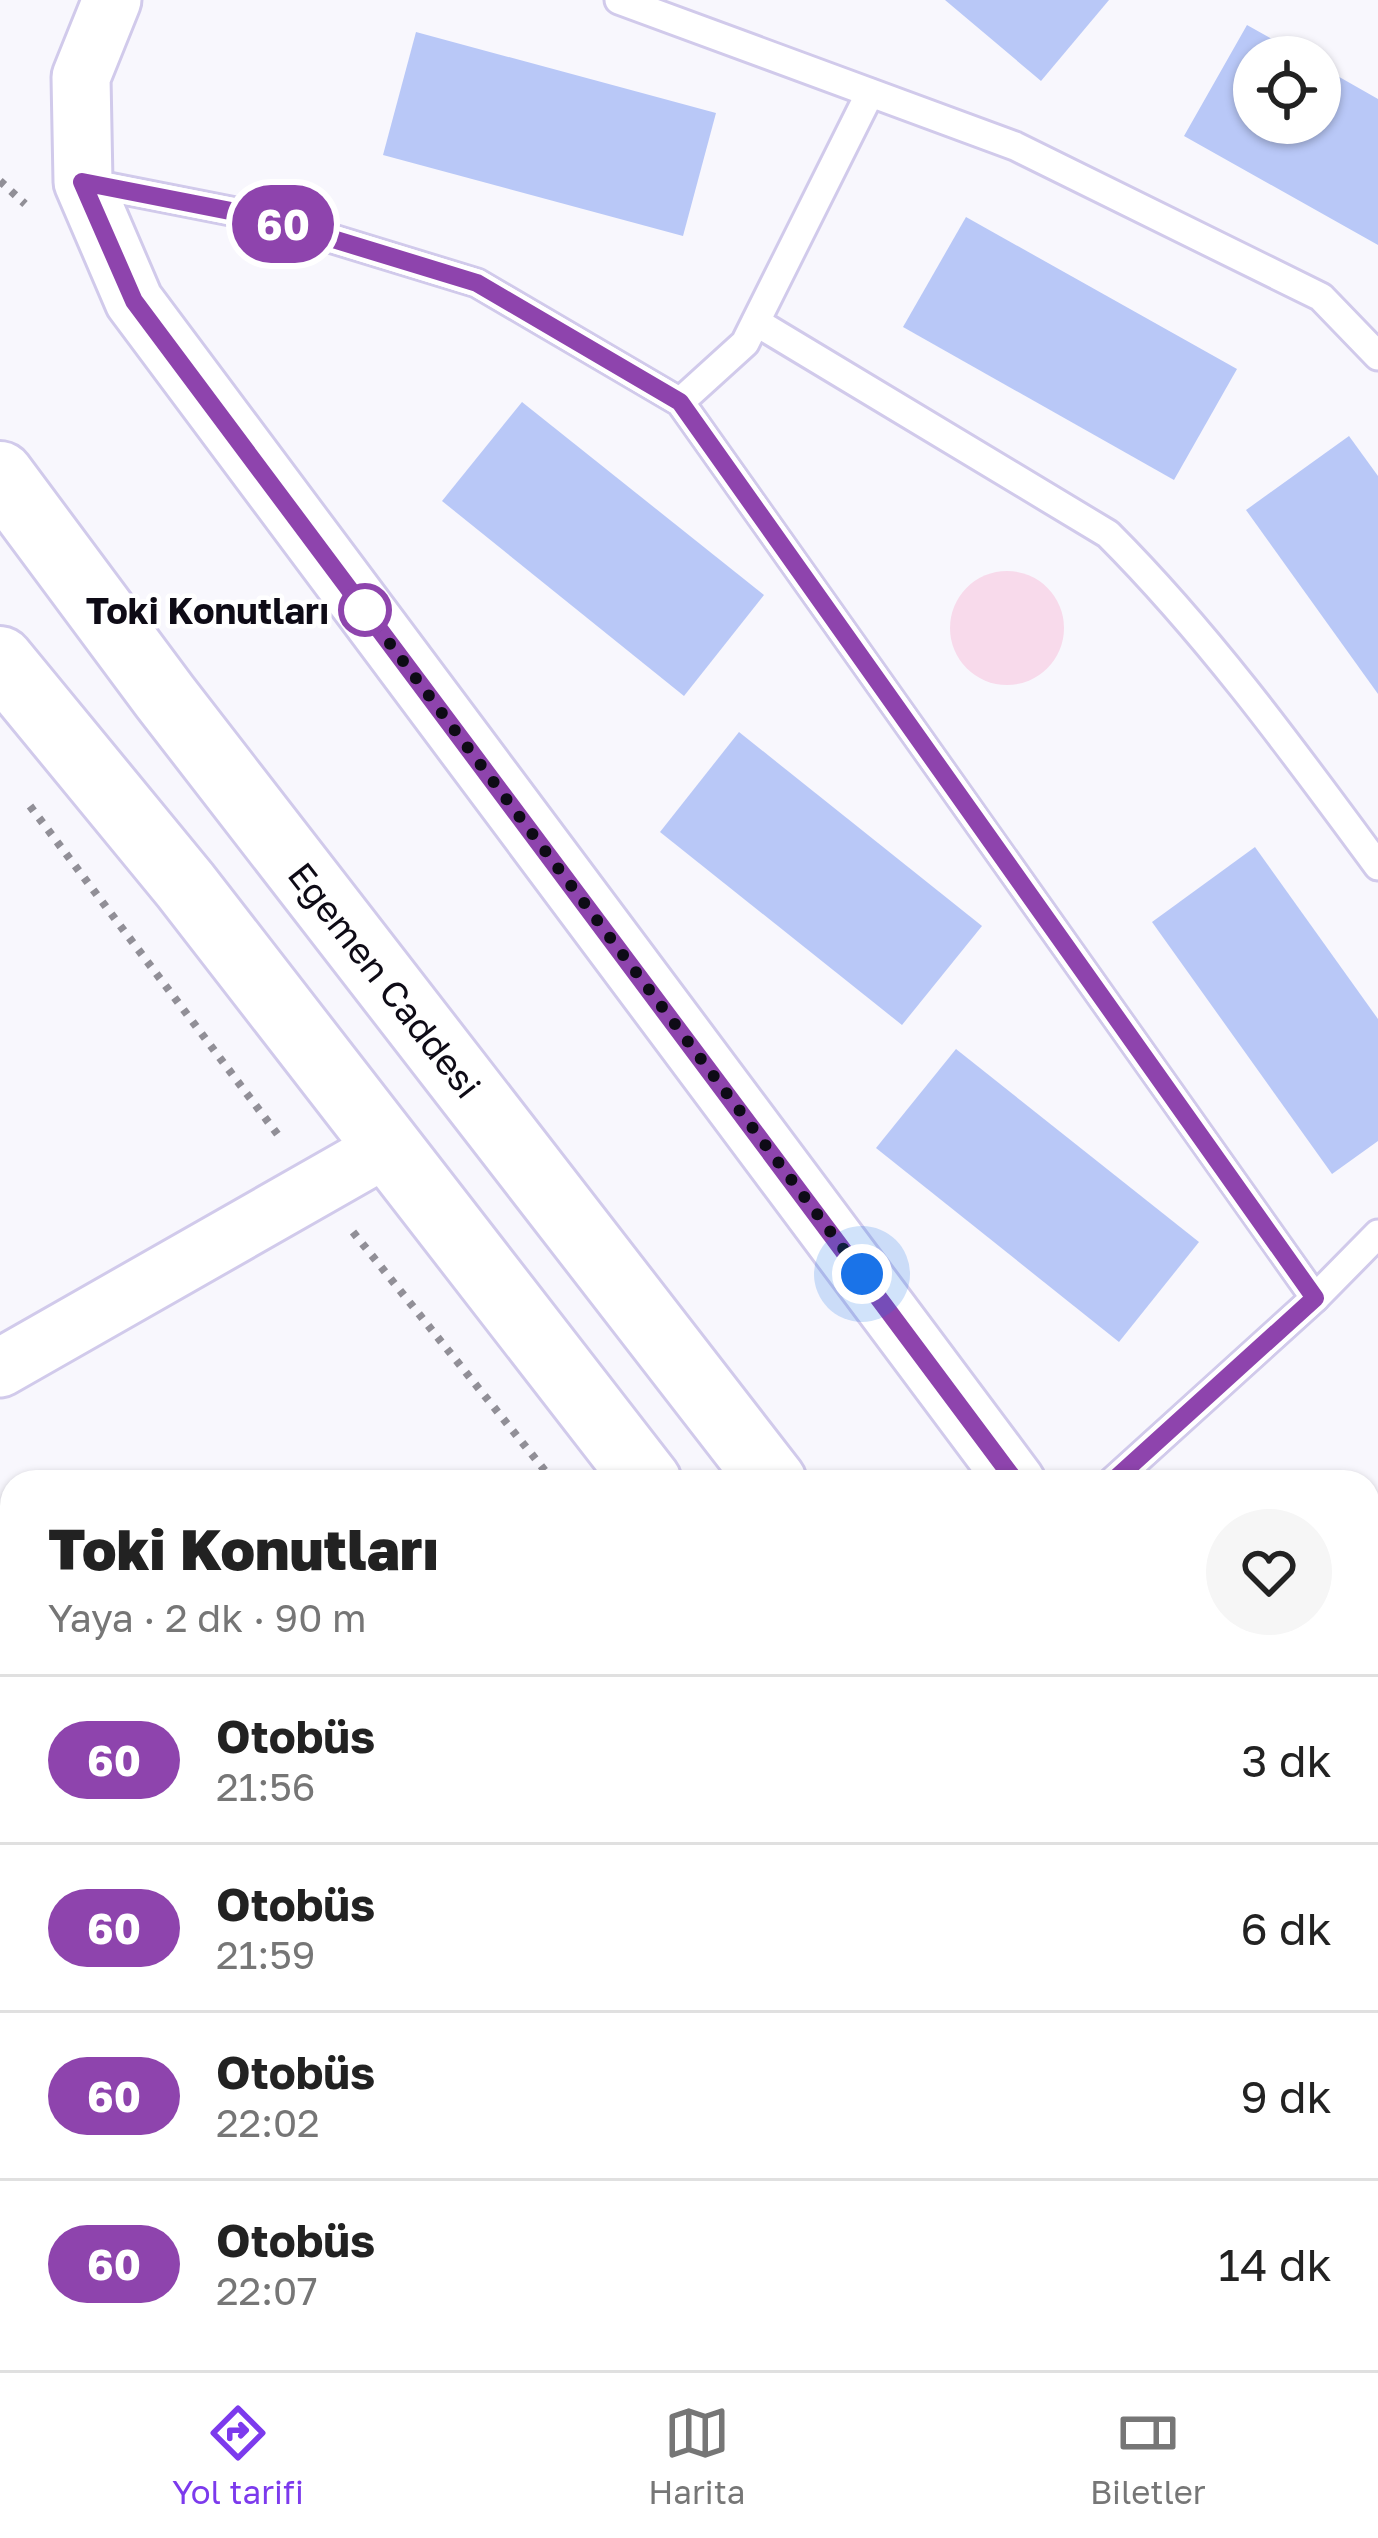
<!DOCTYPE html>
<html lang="tr">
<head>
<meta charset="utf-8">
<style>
  :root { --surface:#fff; --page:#f6f6f6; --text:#222; --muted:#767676; --line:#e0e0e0; --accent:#7c3aed }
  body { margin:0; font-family:"Golos Text",sans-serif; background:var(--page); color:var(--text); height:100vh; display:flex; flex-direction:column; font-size:45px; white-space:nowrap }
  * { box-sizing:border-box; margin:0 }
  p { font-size:39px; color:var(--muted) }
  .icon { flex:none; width:66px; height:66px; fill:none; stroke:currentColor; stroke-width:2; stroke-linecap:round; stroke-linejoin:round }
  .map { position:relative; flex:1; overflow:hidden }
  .panel { position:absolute; left:0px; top:1470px; width:1380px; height:900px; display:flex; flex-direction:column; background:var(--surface); border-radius:36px 36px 0 0; box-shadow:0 3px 9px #0004 }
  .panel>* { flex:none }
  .badge { padding:0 24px; border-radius:39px; font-size:42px; line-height:78px }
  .buttons { position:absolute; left:1233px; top:36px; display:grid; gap:24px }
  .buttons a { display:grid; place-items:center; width:108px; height:108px; border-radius:50%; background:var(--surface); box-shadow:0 3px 9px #0004; font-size:60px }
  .you { position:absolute; width:60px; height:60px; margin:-30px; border:9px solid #fff; border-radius:50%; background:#1a73e8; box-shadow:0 0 0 18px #1a73e833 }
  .map>.badge { position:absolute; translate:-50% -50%; box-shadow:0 0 0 6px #fff }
  .round { display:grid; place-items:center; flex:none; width:126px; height:126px; border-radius:63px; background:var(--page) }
  .overview { display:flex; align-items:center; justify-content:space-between; height:204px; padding:0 48px }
  h1 { font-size:57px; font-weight:800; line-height:90px }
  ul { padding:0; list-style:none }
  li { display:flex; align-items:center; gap:36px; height:168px; padding:0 48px; border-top:3px solid var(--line) }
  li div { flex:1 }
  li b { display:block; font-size:45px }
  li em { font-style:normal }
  li .badge { min-width:132px; font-weight:700; text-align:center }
  .tabs { display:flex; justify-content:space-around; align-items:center; height:168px; border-top:3px solid var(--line); background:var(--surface); font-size:33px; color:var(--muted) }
  .tabs a { display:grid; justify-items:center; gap:6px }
  .tabs .on { color:var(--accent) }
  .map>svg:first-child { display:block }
</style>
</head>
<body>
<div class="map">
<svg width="1378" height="2370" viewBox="0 0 1378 2370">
  <rect width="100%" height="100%" fill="#f8f7fd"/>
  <circle fill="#f8daeb" cx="1007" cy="628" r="57"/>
  <g fill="#b9c8f7">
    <polygon points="945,0 1109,0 1041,81"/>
    <polygon points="1247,25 1304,57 1254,57 1254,123 1320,123 1320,66 1378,99 1378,245 1184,136"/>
    <polygon points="416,32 716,113 683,236 383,155"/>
    <polygon points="966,217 1237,369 1174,480 903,327"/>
    <polygon points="522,402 764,595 684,696 442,501"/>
    <polygon points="1349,436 1378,476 1378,694 1246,510"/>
    <polygon points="739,732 982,926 902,1025 660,832"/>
    <polygon points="1255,847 1378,1019 1378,1141 1332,1174 1152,922"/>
    <polygon points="956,1049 1199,1242 1119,1342 876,1148"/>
  </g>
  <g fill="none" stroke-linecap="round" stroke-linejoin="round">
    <defs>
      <g id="service">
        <polyline points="619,0 1015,146 1321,297 1378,356"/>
        <polyline points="83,182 261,217 477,283 680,402 1315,1298"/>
        <path d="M756 322 1108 534C1208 634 1294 752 1378 866"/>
        <polyline points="680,402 745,343 870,93"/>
        <polyline points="1112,1482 1315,1298 1378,1234"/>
      </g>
      <g id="minor">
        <polyline points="112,0 81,77 83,182 134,301 1016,1482"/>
        <polyline points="0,1368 388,1147"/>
        <polyline points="1368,1980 1378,1994"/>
      </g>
      <g id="secondary">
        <polyline points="0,475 165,697 773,1482"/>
        <polyline points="0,660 185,885 648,1482"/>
        <polyline points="1368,2250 1378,2263"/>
        <polyline points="1326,2358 1335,2370"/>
      </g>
    </defs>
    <use href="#service" stroke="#d1caeb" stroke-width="33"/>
    <use href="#minor" stroke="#d1caeb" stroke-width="63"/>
    <use href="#secondary" stroke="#d1caeb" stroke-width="72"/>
    <g stroke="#918f97" stroke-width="8" stroke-dasharray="6 9" stroke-linecap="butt">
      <polyline points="0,181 25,204"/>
      <polyline points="30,806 281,1139"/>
      <polyline points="353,1232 554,1482"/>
    </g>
    <use href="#service" stroke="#fff" stroke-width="27"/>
    <use href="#minor" stroke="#fff" stroke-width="57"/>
    <use href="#secondary" stroke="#fff" stroke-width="66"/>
  </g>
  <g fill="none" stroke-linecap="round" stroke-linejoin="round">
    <defs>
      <polyline id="line" points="1016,1482 134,301 82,182 261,217 477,283 680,402 1315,1298 1112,1482"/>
    </defs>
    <use href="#line" stroke="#fff" stroke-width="27"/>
    <use href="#line" stroke="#8e44ad" stroke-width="18"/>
    <polyline stroke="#0e0b16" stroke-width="12" stroke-dasharray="0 21.6" points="365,610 358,601 862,1274"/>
  </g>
  <circle fill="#fff" stroke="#8e44ad" stroke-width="6" cx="365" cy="610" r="24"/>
  <g text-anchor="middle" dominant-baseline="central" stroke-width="9" stroke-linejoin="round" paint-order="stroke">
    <g font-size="36" font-weight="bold" fill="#0e0b16" stroke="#fff" text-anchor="end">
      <text x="329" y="610">Toki Konutları</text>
    </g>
    <g font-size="36" fill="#0e0b16" stroke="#fff">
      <text transform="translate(385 980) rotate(52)">Egemen Caddesi</text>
    </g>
  </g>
</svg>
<div class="buttons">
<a><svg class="icon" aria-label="locate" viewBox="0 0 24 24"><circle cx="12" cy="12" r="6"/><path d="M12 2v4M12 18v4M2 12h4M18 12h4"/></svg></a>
</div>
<div class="you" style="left:862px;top:1274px"></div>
<b class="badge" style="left:283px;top:224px;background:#8e44ad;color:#fff">60</b>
<section class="panel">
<div class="overview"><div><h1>Toki Konutları</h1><p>Yaya · 2 dk · 90 m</p></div><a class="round"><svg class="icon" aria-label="heart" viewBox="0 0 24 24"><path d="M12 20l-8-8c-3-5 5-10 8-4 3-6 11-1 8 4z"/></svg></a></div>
<ul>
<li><span class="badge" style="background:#8e44ad;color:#fff">60</span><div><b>Otobüs</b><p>21:56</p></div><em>3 dk</em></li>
<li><span class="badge" style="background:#8e44ad;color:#fff">60</span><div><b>Otobüs</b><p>21:59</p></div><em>6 dk</em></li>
<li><span class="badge" style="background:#8e44ad;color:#fff">60</span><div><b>Otobüs</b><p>22:02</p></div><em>9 dk</em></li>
<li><span class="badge" style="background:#8e44ad;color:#fff">60</span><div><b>Otobüs</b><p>22:07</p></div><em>14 dk</em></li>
</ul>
</section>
</div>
<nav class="tabs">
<a class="on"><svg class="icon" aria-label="directions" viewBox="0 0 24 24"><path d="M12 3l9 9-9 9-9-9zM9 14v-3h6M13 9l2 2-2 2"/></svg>Yol tarifi</a>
<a><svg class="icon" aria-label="map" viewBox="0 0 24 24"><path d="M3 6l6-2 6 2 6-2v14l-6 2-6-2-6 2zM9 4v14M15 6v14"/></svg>Harita</a>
<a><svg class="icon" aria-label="tickets" viewBox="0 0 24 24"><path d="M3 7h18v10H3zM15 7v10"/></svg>Biletler</a>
</nav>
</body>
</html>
